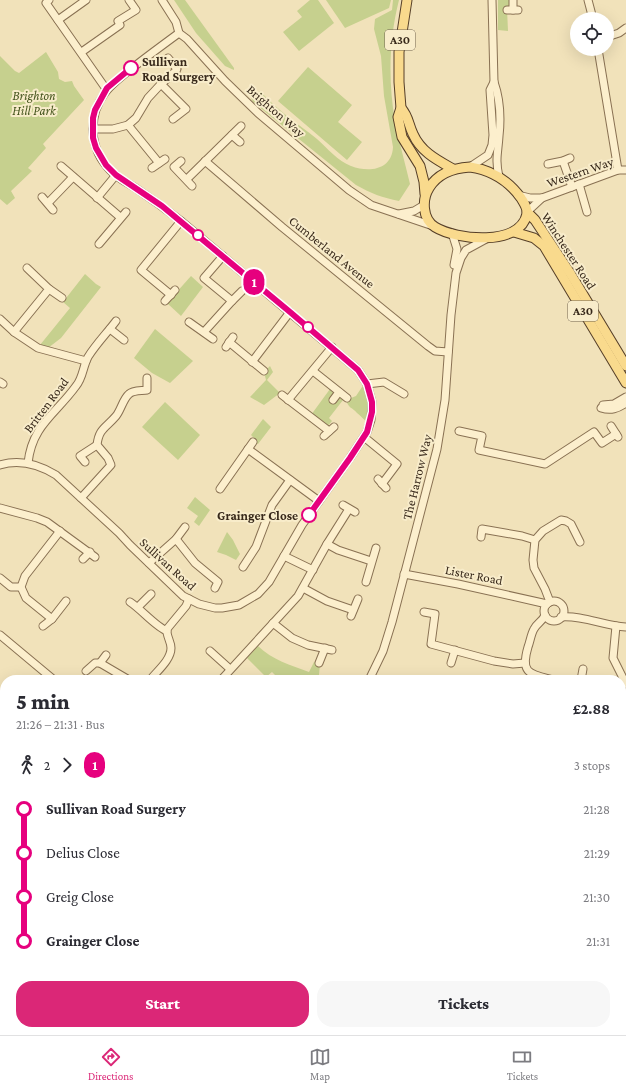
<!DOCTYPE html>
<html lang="en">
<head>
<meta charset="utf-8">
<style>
  :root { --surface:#fff; --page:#f7f7f7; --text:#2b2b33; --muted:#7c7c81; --line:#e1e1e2; --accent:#db2777 }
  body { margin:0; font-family:"Crimson Pro",serif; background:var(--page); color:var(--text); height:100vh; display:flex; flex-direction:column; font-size:15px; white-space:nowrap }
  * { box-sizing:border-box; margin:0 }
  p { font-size:13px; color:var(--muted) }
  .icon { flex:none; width:22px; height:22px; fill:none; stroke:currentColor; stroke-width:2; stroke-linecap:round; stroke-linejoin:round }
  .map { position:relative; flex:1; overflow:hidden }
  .panel { position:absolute; left:0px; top:675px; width:626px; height:360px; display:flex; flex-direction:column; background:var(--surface); border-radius:16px 16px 0 0; box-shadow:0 4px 16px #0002 }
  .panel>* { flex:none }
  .badge { padding:0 8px; border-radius:13px; font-size:14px; line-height:26px }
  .controls { position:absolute; left:570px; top:12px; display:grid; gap:8px }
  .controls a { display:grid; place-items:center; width:44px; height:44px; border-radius:50%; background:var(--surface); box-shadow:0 4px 16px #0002; font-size:20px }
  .map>.badge { position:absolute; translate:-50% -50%; box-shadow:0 0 0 2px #fff }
  .legs { display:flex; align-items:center; gap:6px; height:44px; padding:0 16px; font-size:13px }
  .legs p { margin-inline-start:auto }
  .overview { display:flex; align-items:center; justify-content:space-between; height:68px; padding:0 16px }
  h1 { font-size:22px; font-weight:800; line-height:30px }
  .cta { display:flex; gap:8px; margin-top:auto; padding:8px 16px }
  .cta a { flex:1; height:46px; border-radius:16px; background:var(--accent); color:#fff; font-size:16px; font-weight:800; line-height:46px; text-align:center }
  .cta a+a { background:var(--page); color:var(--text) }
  ul { padding:0 16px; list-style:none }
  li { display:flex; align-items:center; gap:14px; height:44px; font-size:15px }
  li i { display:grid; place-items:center; width:6px; height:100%; margin:0 5px; background:currentColor }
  li i::after { content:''; width:10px; height:10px; margin:-5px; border:3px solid; border-radius:50%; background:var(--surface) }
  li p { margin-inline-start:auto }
  li:first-child i { background:linear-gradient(#0000 50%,currentColor 0) }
  li:last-child i { background:linear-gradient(currentColor 50%,#0000 0) }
  .dock { display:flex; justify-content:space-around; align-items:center; height:56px; border-top:1px solid var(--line); background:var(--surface); font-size:11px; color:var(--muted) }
  .dock a { display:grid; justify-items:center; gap:2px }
  .dock .active { color:var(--accent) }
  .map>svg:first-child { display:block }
</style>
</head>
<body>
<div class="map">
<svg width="626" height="1035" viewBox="0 0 626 1035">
  <rect width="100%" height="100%" fill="#f1e2ba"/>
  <g fill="#c6d08e">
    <polygon points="174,0 185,0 234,68 234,70 225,66 196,33"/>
    <polygon points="310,0 318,0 334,23 299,51 283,32 302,17 297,11"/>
    <polygon points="326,0 391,0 389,8 345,28"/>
    <path d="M393 0H399C389 39 388 81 395 121 399 142 405 163 410 184L399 201C383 198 370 193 356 185L253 102 251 98 260 91C277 110 297 123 317 139 327 148 338 161 351 166 369 173 392 170 393 147L384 96 381 56 374 29 375 19 392 10Z"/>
    <polygon points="498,0 511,0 511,3 507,9 508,31 498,30"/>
    <polygon points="46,52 58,72 59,79 65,82 72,81 74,86 84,100 43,144 46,148 28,168 32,171 11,191 15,198 7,205 0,199 0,56 15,71 19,73"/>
    <polygon points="308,67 352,105 338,122 362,142 347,160 278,101"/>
    <polygon points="85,274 96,284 101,287 61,338 48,348 40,345 70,308 63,302"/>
    <polygon points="191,276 203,287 181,316 167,303"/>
    <polygon points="155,329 193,361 170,383 152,373 134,358"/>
    <polygon points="270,366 273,372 267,380 280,393 264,405 250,397 266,380 264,372"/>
    <path d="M364 384 370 401 367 422C363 419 361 416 357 413 352 407 349 409 346 400L356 396Z"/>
    <polygon points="330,389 336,393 336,400 341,398 343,400 329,418 332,421 327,427 311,415"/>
    <polygon points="165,402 200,435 178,460 142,427"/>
    <polygon points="263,419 271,427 258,444 253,442 254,438 251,435"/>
    <polygon points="195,497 210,510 199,526 194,522 198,516 187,508"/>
    <polygon points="227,532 233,540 240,554 236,560 226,555 217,552"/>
    <path d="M258 646C272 660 291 665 309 672L314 662 320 664 319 675 331 680H280L272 672 266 677 247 658Z"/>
    <polygon points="626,751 626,844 621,843 621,752"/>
    <polygon points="621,921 626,923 626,1035 571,1035 573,1030 621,1030"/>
  </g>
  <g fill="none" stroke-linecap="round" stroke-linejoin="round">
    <defs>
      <g id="minor">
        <polyline points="49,0 46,3 104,86 107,88"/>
        <polyline points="162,0 176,22 179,33 187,39 225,81 258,113 349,190 371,205 433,226"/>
        <path d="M492 0 494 82C500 99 501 118 499 136 498 153 495 159 499 177"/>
        <polyline points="588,0 593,19"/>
        <polyline points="507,10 518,10"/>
        <polyline points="513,10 513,0"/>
        <polyline points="58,20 86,0"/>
        <polyline points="607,37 619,33 626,28"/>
        <polyline points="598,49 618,170"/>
        <polyline points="83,51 120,25 118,21 136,10 129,0"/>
        <polyline points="161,84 176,71 177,69 168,58"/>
        <polyline points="128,125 159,163"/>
        <polyline points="93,129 113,129 128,125 136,118 148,98 161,84 186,109 173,119"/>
        <polyline points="232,135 240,142"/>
        <polyline points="181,161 174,167 192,186"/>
        <polyline points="205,161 282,227 428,346 435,351 448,352"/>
        <polyline points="563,161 572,187"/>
        <polyline points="548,164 563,161 570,158"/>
        <polyline points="61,166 120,217"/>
        <polyline points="470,167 488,155 492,145 493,135 490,90 494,82"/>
        <polyline points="152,168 165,159"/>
        <polyline points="187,179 241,126"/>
        <polyline points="579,184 587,212"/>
        <polyline points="518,195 530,198 542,198 618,170 626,170"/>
        <polyline points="42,197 53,210"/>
        <polyline points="97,198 116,175"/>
        <polyline points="48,203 73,177"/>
        <polyline points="527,212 542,198"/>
        <polyline points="399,214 414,211 424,205"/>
        <polyline points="452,233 457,249 454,265"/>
        <polyline points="99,244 126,212"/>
        <polyline points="49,289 62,298"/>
        <polyline points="171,295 141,270 181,221"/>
        <polyline points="165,301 175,290"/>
        <polyline points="232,301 242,291"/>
        <polyline points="0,319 14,332 38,348 86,361"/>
        <polyline points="189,322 213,339"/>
        <polyline points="110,329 124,340"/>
        <polyline points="14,332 49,289 27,268"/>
        <polyline points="204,332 232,301 204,278 223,256"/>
        <polyline points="229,342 264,371"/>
        <polyline points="226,347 233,337"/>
        <polyline points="252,362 290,312"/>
        <polyline points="313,371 347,398"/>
        <polyline points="0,382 3,384"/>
        <polyline points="367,384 384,382 404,394"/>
        <polyline points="282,395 329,431"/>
        <polyline points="288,400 332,347"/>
        <polyline points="333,400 339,392"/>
        <polyline points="603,405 614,404 626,397"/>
        <path d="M601 408C611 411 617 409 626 403"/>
        <polyline points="611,426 618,437"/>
        <polyline points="459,431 482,436 479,450 545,464 594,432 602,443 616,434"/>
        <polyline points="324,436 334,427"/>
        <polyline points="364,437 397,464 382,484"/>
        <polyline points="248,449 319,501"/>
        <polyline points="85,462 80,456 97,445"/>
        <path d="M28 463C32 425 56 414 76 386 83 378 83 366 88 357 96 344 107 333 116 321"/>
        <path d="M0 465C20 459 38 464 56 475L119 533 130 545 183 596 199 604 215 608H222L239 605 258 594 269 582 302 525 350 458 367 432 371 420 372 402 367 384 358 370 181 221C167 210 152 199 137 189 128 183 117 178 110 170 100 160 94 146 93 132 92 99 111 84 135 66 149 55 164 44 179 33"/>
        <polyline points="378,479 386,488"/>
        <polyline points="220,489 253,442"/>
        <path d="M81 498 111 465 108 458 97 445C99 428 106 428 116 416 121 410 123 399 129 394 133 390 142 391 147 390V378"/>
        <polyline points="343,505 355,512"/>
        <polyline points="0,508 37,518 47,522 95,557"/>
        <polyline points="60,531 25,576 21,587 26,598 52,619 66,601"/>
        <polyline points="481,537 482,529 522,536 535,540"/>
        <polyline points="176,539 185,527"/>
        <polyline points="327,544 338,550 371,561"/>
        <polyline points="284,556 313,570"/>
        <polyline points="83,559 90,552"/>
        <polyline points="149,563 176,539 195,563 218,582 215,588"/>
        <polyline points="243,567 256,547 272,505 290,480"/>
        <polyline points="404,574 458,584 547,604"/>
        <polyline points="0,578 11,587 21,587"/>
        <polyline points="366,582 376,548"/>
        <polyline points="303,588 327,601 353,610"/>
        <circle cx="554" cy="611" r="10"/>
        <path d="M130 602C141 609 156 627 167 631"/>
        <polyline points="550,602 545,589 534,568 533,560 535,540 543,531 561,520 566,521 571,524 580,542"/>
        <polyline points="138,607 151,594"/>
        <polyline points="424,612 435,614 431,644 494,661 513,664 525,663"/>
        <path d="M545 615C543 621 537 623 534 629 531 634 530 642 528 647 520 674 530 674 553 680"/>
        <polyline points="351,616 358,599"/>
        <path d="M561 617C583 615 604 626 626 627"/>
        <polyline points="273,623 292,638 308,645 332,650"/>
        <polyline points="43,626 52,619"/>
        <polyline points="616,626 613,658 626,684"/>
        <polyline points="0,635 54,680"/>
        <polyline points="210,651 230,669"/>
        <polyline points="106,655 100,663 129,680"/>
        <polyline points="319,663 325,648"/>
        <polyline points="451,663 455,650"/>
        <polyline points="86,671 95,663 100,663"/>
        <path d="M150 680C157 671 171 660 171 648 171 641 166 636 167 629L186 606 189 599"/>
        <polyline points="221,680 298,596 327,544 349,509"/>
        <polyline points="369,680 383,651 392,622 437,449 445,400 451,315 456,273 461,258 466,250 488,238"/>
        <polyline points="581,680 583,669"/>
        <polyline points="0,765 5,766"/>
        <polyline points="621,876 626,879"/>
        <polyline points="621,918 626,919"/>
        <polyline points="0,994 5,999"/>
        <polyline points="43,1030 50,1035"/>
        <polyline points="196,1030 196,1035"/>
        <polyline points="389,1030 389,1035"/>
        <polyline points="420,1030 420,1035"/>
        <polyline points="216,1035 217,1030"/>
        <polyline points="294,1035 294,1030"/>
        <polyline points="346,1035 347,1030"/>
        <polyline points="541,1035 544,1030"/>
      </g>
      <g id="major">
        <polyline points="407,0 399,52 399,82 401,108 398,117 402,137 420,166 424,182 425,194"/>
        <path d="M401 108C409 117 408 124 413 134 421 152 437 160 453 169"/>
        <path d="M470 167C491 170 508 180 521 198 524 203 528 208 527 214 520 247 456 240 435 227 422 219 422 199 429 188 438 173 453 168 470 167Z"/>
        <polyline points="527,212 535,220 570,273 626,366"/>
        <polyline points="514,232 534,238 544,246 626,383"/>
      </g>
    </defs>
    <use href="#minor" stroke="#897153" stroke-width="9"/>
    <use href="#major" stroke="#563f28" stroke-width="11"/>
    <use href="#minor" stroke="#fcefcd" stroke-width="7"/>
    <use href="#major" stroke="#f9da8d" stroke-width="9"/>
  </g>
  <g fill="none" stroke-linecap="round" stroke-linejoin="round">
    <defs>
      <polyline id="line-1" points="131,68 107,88 95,110 93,118 93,138 96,148 106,165 116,175 162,206 290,312 358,370 367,384 372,402 372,412 367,432 350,458 309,515"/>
    </defs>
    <use href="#line-1" stroke="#fff" stroke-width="9"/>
    <use href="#line-1" stroke="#e6007e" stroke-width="6"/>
  </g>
  <g fill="#fff" stroke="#e6007e" stroke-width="2">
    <circle cx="131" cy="68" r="7"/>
    <circle cx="198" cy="235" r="5"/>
    <circle cx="308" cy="327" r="5"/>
    <circle cx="309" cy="515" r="7"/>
  </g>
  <g text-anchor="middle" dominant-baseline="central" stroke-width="4" stroke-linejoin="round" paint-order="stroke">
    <g fill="#f8ecca" stroke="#71634f" stroke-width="1">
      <rect x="385" y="30" width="30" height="20" rx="3"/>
      <rect x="568" y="301" width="30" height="20" rx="3"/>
    </g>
    <g font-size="12" font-weight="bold" fill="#37281a">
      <text x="400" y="40">A30</text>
      <text x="583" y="311">A30</text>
    </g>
    <g font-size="13" font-weight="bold" fill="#37281a" stroke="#f8ecca" text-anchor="start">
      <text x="142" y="61">Sullivan<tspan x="142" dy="15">Road Surgery</tspan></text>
      <text x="298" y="515" text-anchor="end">Grainger Close</text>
    </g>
    <g font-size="13" font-style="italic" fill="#46551e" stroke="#f8ecca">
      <text x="34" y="95">Brighton<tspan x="34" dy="15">Hill Park</tspan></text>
    </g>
    <g font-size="13" fill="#37281a" stroke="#f8ecca">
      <text transform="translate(276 111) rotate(41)">Brighton Way</text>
      <text transform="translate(580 172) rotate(-19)">Western Way</text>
      <text transform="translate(569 251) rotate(57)">Winchester Road</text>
      <text transform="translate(332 252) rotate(39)">Cumberland Avenue</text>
      <text transform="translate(46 405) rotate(-53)">Britten Road</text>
      <text transform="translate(417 477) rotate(-76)">The Harrow Way</text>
      <text transform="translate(168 564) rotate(42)">Sullivan Road</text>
      <text transform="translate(474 575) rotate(11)">Lister Road</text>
    </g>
  </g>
</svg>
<div class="controls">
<a><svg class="icon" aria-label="locate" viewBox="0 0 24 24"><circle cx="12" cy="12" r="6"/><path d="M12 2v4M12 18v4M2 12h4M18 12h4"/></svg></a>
</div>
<b class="badge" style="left:254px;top:282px;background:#e6007e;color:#fff">1</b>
<section class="panel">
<div class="overview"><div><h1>5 min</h1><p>21:26 – 21:31 · Bus</p></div><b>£2.88</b></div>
<div class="legs"><svg class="icon" aria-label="walk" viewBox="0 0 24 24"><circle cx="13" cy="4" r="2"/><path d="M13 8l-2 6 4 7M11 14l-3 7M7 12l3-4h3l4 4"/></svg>2<svg class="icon" aria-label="forward" viewBox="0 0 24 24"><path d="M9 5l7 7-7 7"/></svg><b class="badge" style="background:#e6007e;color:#fff">1</b><p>3 stops</p></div>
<ul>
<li><i style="color:#e6007e"></i><b>Sullivan Road Surgery</b><p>21:28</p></li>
<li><i style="color:#e6007e"></i><span>Delius Close</span><p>21:29</p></li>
<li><i style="color:#e6007e"></i><span>Greig Close</span><p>21:30</p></li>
<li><i style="color:#e6007e"></i><b>Grainger Close</b><p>21:31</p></li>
</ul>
<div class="cta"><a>Start</a><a>Tickets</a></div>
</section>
</div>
<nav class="dock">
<a class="active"><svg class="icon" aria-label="directions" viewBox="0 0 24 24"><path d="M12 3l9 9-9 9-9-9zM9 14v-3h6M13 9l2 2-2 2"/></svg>Directions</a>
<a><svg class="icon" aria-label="map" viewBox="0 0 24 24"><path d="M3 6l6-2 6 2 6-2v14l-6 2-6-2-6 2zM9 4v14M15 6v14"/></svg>Map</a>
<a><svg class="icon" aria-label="tickets" viewBox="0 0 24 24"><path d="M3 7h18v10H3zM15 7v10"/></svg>Tickets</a>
</nav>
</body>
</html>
